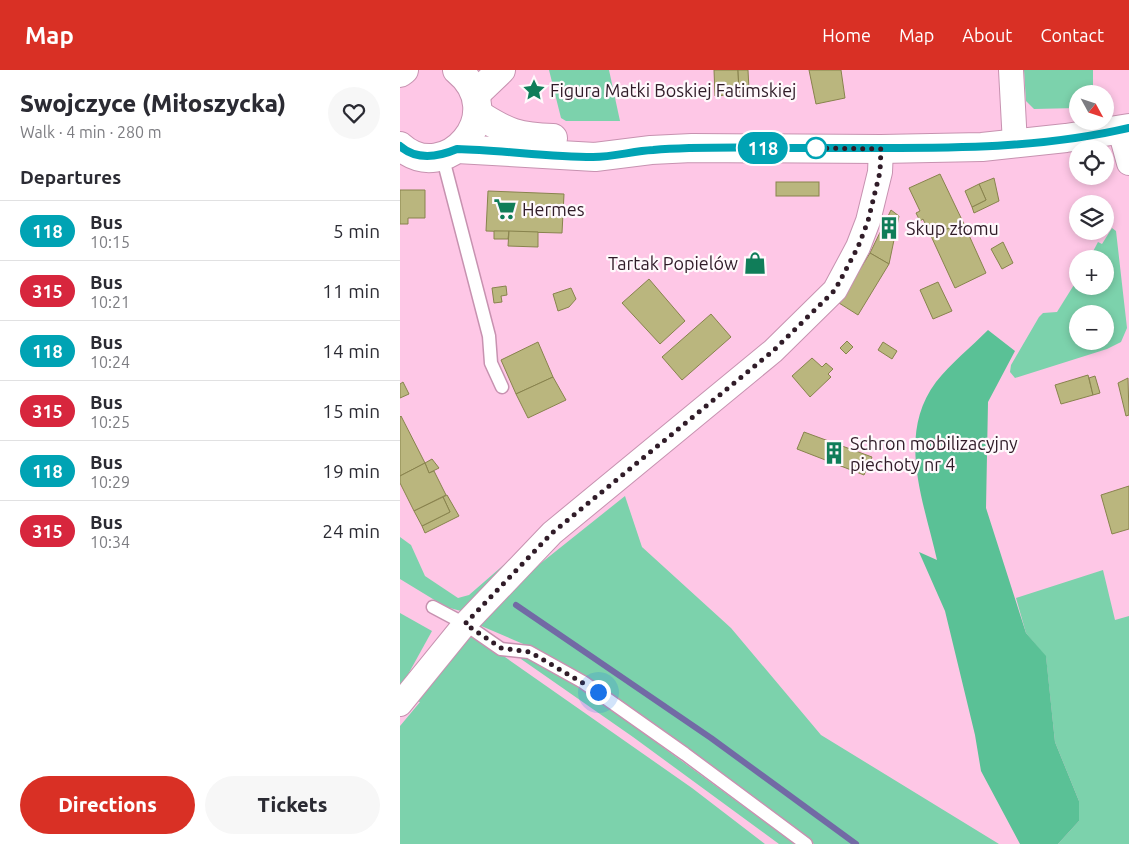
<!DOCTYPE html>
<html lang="en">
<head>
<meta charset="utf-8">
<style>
  :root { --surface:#fff; --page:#f7f7f7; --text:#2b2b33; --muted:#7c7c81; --line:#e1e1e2; --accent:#d93025 }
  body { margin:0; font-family:Ubuntu,sans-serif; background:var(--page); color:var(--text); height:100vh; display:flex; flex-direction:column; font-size:19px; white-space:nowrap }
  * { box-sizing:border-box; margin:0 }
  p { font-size:16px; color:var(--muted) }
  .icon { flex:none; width:28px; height:28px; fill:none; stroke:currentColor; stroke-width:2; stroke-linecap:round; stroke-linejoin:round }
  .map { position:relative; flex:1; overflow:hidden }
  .sheet { display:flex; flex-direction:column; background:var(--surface); width:400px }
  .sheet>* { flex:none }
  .badge { padding:0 10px; border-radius:16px; font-size:18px; line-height:32px }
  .needle { width:32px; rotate:130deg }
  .buttons { position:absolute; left:669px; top:15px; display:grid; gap:10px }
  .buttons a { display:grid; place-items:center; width:45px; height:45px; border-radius:50%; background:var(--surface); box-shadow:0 2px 8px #0003; font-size:25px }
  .you { position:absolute; width:25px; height:25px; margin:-12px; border:4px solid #fff; border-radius:50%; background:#1a73e8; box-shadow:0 0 0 8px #1a73e833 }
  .map>.badge { position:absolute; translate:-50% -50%; box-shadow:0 0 0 2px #fff }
  h2 { padding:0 20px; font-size:19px; line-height:45px }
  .round { display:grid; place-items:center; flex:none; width:52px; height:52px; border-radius:26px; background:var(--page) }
  .headline { display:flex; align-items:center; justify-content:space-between; height:85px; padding:0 20px }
  h1 { font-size:24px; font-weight:800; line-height:38px }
  .button { display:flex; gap:10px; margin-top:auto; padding:10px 20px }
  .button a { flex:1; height:58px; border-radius:30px; background:var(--accent); color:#fff; font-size:20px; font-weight:800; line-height:58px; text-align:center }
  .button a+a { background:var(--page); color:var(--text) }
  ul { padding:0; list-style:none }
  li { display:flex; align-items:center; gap:15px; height:60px; padding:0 20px; border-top:1px solid var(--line) }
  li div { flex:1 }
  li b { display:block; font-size:19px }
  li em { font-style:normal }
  li .badge { min-width:55px; font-weight:700; text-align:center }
  header { display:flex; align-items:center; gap:30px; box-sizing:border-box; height:70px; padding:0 25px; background:var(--accent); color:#fff }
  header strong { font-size:24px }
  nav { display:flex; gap:28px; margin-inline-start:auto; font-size:18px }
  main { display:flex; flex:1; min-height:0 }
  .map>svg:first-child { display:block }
</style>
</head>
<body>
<header>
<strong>Map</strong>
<nav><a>Home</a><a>Map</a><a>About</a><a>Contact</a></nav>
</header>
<main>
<section class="sheet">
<div class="headline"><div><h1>Swojczyce (Miłoszycka)</h1><p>Walk · 4 min · 280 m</p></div><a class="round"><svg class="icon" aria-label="heart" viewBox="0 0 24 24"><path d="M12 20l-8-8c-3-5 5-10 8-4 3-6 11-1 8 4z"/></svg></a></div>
<h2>Departures</h2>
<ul>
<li><span class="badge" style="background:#00a3b4;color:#fff">118</span><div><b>Bus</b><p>10:15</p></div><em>5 min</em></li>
<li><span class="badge" style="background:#d7263d;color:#fff">315</span><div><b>Bus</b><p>10:21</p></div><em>11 min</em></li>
<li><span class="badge" style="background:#00a3b4;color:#fff">118</span><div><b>Bus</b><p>10:24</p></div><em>14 min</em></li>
<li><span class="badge" style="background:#d7263d;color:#fff">315</span><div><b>Bus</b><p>10:25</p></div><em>15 min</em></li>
<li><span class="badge" style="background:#00a3b4;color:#fff">118</span><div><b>Bus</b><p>10:29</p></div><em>19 min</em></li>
<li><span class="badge" style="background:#d7263d;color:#fff">315</span><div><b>Bus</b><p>10:34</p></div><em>24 min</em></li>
</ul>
<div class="button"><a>Directions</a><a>Tickets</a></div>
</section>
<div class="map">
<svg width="729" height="774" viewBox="0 0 729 774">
  <rect width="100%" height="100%" fill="#fec7e6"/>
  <g fill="#7cd2ac" fill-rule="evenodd">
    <polygon points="149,0 209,0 220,51 166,51 161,48"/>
    <polygon points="624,0 693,0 693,24 678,24 677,38 634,39 626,31"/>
    <path d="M712 158 716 161 727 258 721 272 707 279 615 308 610 302 611 295 639 247 643 243 657 242 677 210 678 216H705V189H689L698 172 702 174ZM678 244H705V271H678Z"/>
    <polygon points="225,426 242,477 331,558 421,665 599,774 414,774 184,605 135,579 79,555 121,509"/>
    <polygon points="0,467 11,475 25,506 58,528 69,525 107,492 113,496 61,541 46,537 0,509"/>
    <polygon points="703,500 715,550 729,546 729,774 658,774 679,751 679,731 655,672 646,587 626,563 616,528"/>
    <polygon points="0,543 32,561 0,619"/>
    <polygon points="67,567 73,567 82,571 292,718 365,774 0,774 0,656 20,632 16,631"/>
    <polygon points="124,585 178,615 395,774 379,774 233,667 121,589"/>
  </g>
  <path fill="#5ac196" d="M588 260 615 281 588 332 586 438 626 563 646 586 655 672 679 731V751L658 774H620L581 701 575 665 545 541 519 482 537 490C524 432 496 365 536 312 551 293 571 277 588 260Z"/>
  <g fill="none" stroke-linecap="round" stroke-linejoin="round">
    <polyline stroke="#726aa5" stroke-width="6" points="116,535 311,668 456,774"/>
  </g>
  <g fill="#bab67e" stroke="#88834d">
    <polygon points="314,0 338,0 339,24 315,26"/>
    <polygon points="338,0 348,0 349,20 339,21"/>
    <polygon points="409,0 441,0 445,28 416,34"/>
    <polygon points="540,104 563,152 531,166 523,149 520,151 516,143 520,141 509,118"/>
    <polygon points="594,108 599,131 574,143 572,137 586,130 579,114"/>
    <rect x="376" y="112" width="43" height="14"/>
    <polygon points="579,114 586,130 572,137 565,121"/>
    <polygon points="0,120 25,120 25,148 8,148 8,154 0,154"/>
    <polygon points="88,121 164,124 162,163 86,161"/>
    <polygon points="491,140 499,146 489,194 470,183"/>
    <polygon points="563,152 586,203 555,218 531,166"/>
    <polygon points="94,161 109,161 108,169 94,169"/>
    <polygon points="109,161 138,162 138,177 108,176"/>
    <polygon points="603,172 613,193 602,199 591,179"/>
    <polygon points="470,183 489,194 458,245 439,233"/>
    <polygon points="249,209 285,251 260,274 222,233"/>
    <polygon points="538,212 552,241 533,249 520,220"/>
    <polygon points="106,216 107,225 101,226 102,232 94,233 92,218"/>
    <polygon points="171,218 176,229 169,237 158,241 153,224"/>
    <polygon points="311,244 331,267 282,310 262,287"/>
    <polygon points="447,271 453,277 446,284 440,278"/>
    <polygon points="138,272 153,307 116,324 101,290"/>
    <polygon points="483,272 497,281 492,289 478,280"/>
    <polygon points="412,288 422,297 426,293 433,299 428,304 431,307 410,327 392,306"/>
    <polygon points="688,305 693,325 661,334 655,315"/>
    <polygon points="695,306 700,323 693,325 689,308"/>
    <polygon points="153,307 166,330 128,348 116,324"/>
    <polygon points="728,308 729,345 726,346 718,313"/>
    <polygon points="3,312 9,324 0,328 0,314"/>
    <polygon points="1,346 25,393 0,406 0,347"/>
    <polygon points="404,362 472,387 464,405 397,379"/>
    <polygon points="32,389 39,398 29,403 25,393"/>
    <polygon points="25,393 29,403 34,401 46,425 14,441 0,413 0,406"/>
    <polygon points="729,416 729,459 712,464 701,425"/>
    <polygon points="47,425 59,446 25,463 22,456 50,442 43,427"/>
    <polygon points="43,427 50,442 22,456 14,441"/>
  </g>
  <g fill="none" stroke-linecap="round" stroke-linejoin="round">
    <defs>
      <g id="service">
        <polyline points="42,85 89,266 91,293 102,317"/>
        <polyline points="33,537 65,554 101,579 129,582 183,612 285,684 406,774"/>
      </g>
      <g id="minor">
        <polyline points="611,0 615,74"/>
        <polyline points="720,60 729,93"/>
        <polyline points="0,634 65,554 152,463 373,281 435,220 458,177 468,151 480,102 481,79"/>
      </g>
      <g id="tertiary">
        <path d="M78 44C107 63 119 67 153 68"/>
        <polyline points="57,79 195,87 251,80 292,78 481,79 582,77 666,68 729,58"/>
      </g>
      <g id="secondary">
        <polyline points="0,3 4,0"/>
        <polyline points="76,24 101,0"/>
        <path d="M0 76C45 117 111 44 57 0"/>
      </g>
    </defs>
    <use href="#service" stroke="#c792b0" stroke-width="15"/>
    <use href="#minor" stroke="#c792b0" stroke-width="26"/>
    <use href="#tertiary" stroke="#c792b0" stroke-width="30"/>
    <use href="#secondary" stroke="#c792b0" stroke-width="30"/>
    <use href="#service" stroke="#fff" stroke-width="12"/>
    <use href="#minor" stroke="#fff" stroke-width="24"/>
    <use href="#tertiary" stroke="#fff" stroke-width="28"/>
    <use href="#secondary" stroke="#fff" stroke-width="28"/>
  </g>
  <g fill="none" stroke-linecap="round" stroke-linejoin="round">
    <defs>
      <path id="line" d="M0 76C17 91 38 87 57 79 102 80 148 87 193 87 214 87 233 81 253 80 303 76 354 78 405 78 513 77 623 83 729 58"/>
    </defs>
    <use href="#line" stroke="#fff" stroke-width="11"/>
    <use href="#line" stroke="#00a3b4" stroke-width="8"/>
    <polyline stroke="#301c28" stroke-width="5" stroke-dasharray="0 9" points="198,622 130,582 101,578 65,554 152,463 373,281 435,220 458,177 468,151 480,102 481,79 416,78"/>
  </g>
  <defs>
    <symbol id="sight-bare" viewBox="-9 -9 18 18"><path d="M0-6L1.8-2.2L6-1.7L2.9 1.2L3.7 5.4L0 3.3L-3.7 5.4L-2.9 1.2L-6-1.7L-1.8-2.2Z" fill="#107d59" stroke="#fff9fc" stroke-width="2.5" paint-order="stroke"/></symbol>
    <symbol id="supermarket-bare" viewBox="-9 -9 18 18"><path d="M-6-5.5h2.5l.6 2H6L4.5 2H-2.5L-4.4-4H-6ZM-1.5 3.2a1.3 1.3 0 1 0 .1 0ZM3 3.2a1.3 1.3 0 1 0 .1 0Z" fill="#107d59" stroke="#fff9fc" stroke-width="2.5" paint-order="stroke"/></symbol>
    <symbol id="building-bare" viewBox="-9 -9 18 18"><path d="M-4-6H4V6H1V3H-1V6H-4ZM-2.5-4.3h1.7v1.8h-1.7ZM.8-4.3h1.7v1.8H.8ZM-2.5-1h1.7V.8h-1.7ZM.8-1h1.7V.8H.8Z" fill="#107d59" stroke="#fff9fc" stroke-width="2.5" paint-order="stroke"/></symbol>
    <symbol id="shop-bare" viewBox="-9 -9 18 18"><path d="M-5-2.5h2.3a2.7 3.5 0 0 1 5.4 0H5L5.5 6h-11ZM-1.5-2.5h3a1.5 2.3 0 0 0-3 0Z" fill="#107d59" stroke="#fff9fc" stroke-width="2.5" paint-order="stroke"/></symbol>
  </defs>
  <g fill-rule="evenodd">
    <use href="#sight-bare" x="118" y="4" width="32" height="32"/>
    <use href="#supermarket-bare" x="89" y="123" width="32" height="32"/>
    <use href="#building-bare" x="473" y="142" width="32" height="32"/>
    <use href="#shop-bare" x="339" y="177" width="32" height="32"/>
    <use href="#building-bare" x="418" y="367" width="32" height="32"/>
  </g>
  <circle fill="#fff" stroke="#00a3b4" stroke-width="2.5" cx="416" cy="78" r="10"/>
  <g text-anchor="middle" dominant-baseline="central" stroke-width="4.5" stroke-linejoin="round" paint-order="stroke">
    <g font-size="18" fill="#301c28" stroke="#fff9fc" text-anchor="start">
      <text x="150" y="20">Figura Matki Boskiej Fatimskiej</text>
      <text x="122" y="139">Hermes</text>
      <text x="506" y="158">Skup złomu</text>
      <text x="338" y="193" text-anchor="end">Tartak Popielów</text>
      <text x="450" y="373">Schron mobilizacyjny<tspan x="450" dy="21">piechoty nr 4</tspan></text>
    </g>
  </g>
</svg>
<div class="buttons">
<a><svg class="needle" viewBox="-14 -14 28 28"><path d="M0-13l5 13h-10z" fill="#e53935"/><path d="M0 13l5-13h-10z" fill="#7c7c81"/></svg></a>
<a><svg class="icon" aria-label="locate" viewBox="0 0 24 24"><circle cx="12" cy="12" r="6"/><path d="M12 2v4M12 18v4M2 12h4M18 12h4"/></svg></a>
<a><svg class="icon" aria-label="layers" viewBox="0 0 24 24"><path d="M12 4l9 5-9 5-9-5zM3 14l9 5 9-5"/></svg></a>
<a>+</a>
<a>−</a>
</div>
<div class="you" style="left:198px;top:622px"></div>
<b class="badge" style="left:363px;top:78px;background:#00a3b4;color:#fff">118</b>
</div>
</main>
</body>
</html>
